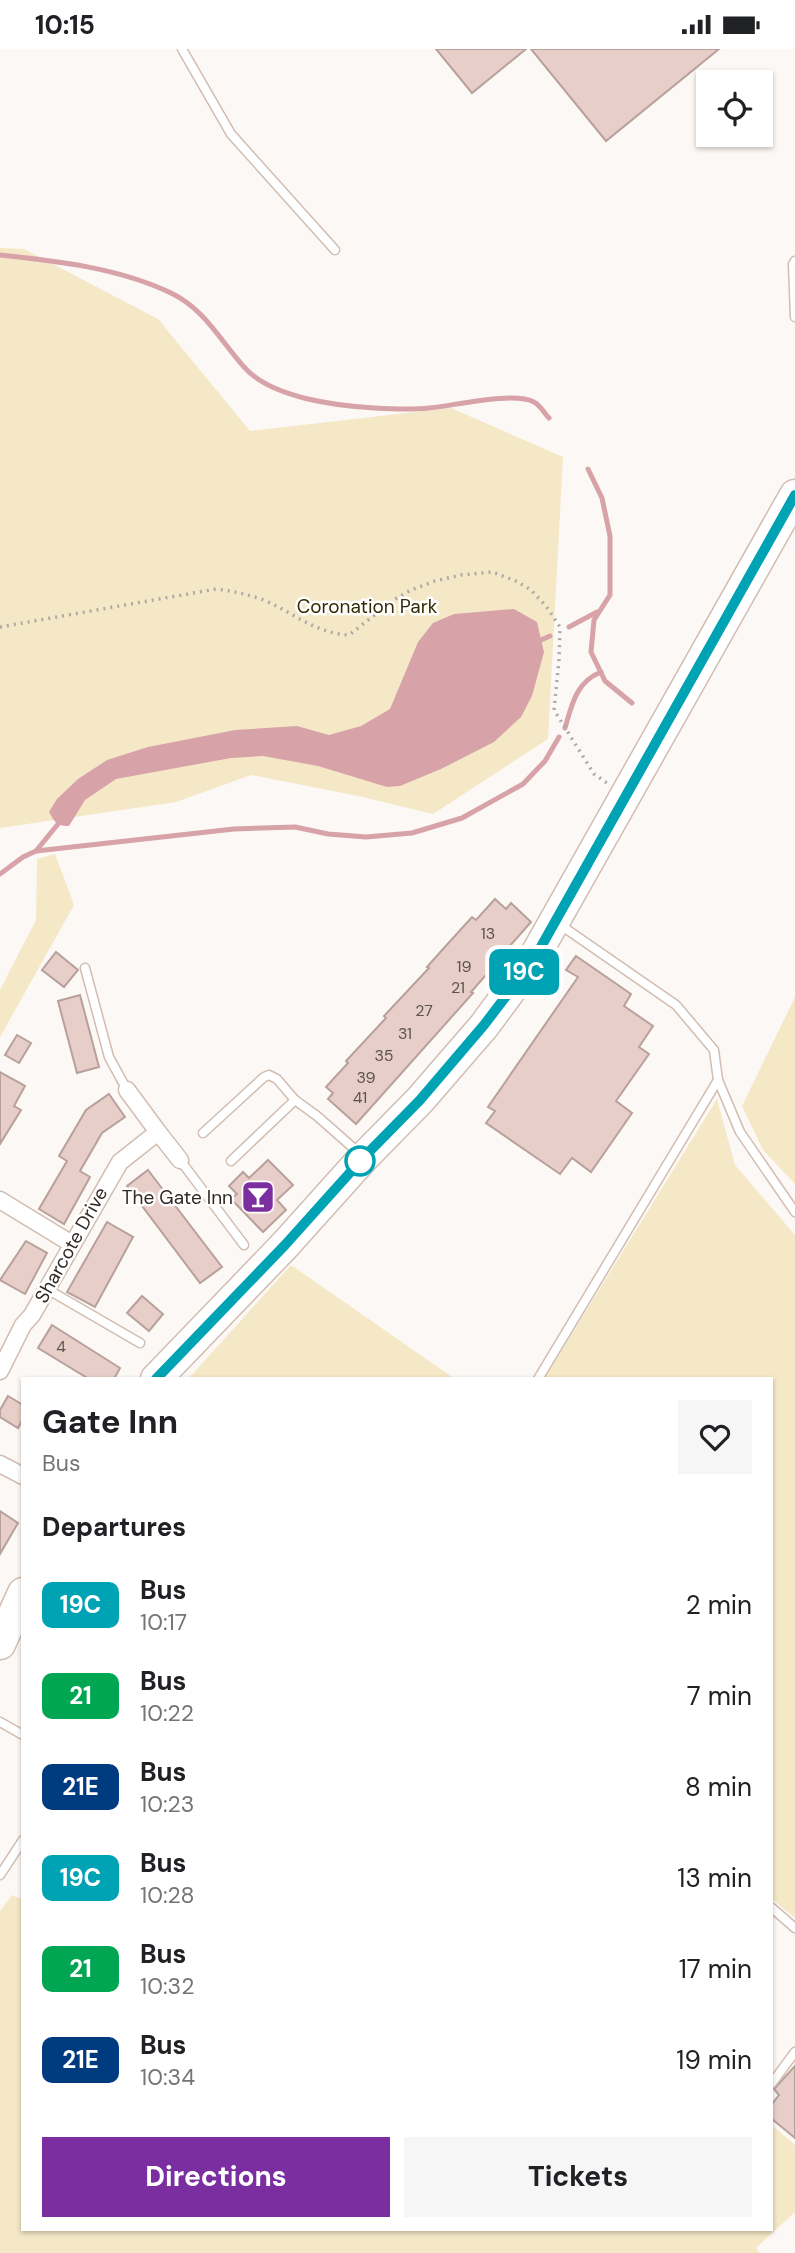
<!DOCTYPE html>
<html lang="en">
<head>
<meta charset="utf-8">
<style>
  :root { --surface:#fff; --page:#f6f6f6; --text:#202124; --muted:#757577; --accent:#7a2ea0 }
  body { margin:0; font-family:"DM Sans",sans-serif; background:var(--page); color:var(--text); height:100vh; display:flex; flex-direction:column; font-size:26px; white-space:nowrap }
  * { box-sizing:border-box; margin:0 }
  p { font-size:23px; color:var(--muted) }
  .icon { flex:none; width:38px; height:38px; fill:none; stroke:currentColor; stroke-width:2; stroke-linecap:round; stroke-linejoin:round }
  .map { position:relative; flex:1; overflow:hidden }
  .side { position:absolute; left:21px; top:1328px; width:752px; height:854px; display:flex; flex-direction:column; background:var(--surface); border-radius:0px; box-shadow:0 2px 5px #0004 }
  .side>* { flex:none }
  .badge { padding:0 14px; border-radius:10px; font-size:24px; line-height:46px }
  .fabs { position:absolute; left:696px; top:21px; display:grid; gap:14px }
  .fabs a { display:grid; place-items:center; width:77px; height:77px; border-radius:0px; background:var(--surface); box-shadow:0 2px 5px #0004; font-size:35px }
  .map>.badge { position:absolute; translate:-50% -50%; box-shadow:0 0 0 4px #fff }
  h2 { padding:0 21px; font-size:26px; line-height:63px }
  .round { display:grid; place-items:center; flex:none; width:74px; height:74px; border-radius:0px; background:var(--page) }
  .head { display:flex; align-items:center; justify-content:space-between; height:119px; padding:0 21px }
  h1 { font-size:33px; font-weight:700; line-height:52px }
  .cta { display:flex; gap:14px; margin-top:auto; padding:14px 21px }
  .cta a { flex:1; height:80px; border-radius:0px; background:var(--accent); color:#fff; font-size:28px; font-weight:700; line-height:80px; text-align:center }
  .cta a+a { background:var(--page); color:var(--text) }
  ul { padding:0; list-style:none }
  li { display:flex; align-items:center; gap:21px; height:91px; padding:0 21px }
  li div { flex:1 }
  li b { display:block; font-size:26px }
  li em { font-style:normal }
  li .badge { min-width:77px; font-weight:700; text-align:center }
  .status { display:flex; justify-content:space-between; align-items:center; height:49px; padding:0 35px; background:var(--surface); direction:ltr }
  .status svg { height:19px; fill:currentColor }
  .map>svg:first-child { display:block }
</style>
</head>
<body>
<div class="status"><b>10:15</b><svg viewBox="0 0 49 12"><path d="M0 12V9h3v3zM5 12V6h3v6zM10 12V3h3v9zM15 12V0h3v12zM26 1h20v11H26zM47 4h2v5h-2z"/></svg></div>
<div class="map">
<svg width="795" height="2204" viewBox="0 0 795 2204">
  <rect width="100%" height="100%" fill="#fcf8f5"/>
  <g fill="#f5e8c6">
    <polygon points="0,199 24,200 158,270 250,382 451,359 563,408 548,690 433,765 358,747 251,726 176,753 0,779"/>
    <polygon points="55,805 74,856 0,988 0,941 36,871 37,810"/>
    <polygon points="795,948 795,1135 763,1101 742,1057"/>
    <polygon points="717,1050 735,1116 795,1186 795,1869 772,1850 772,1330 544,1330"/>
    <polygon points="291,1216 455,1330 188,1330"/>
    <polygon points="12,1846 23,1851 23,2180 772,2180 772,2076 795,2096 795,2163 756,2199 760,2204 0,2204 0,1862"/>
  </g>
  <path fill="#d7a3a9" d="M514 560 537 573 544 603 532 647 521 668 494 693 441 720 400 737 387 738 318 717 263 707 231 709 116 730 85 751 69 777C57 778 54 772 49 763L57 750 78 730 107 711 148 698 235 681 297 677 329 686 361 677 390 660 418 593 433 574 454 565Z"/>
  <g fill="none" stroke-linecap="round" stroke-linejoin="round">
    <g stroke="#d7a3a9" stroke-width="5">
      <path d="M0 206C57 212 119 219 171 244 205 260 221 293 245 319 272 349 337 357 375 359 393 360 411 361 429 359 453 357 514 342 534 353 540 356 545 365 549 369"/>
      <polyline points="588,420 602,449 610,487 610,546 594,571 591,603 605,632 632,654"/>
      <polyline points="569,578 597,563"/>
      <polyline points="541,591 550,587"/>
      <path d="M565 679C572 655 576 633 601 623"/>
      <polyline points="36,802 58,775"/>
      <polyline points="0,825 23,808 36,802 234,780 295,778 328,785 366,788 412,784 462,769 523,735 545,712 559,688"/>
    </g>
  </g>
  <g fill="#e7cec9" stroke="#b8a09b" stroke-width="2">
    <polygon points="436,0 526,0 472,44"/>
    <polygon points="531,0 719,0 606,92"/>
    <polygon points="495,850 506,860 511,854 531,873 492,917 493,918 471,943 473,944 356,1075 328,1050 333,1044 326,1038 348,1014 346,1012 386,969 384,967 429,919 427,918 443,900 472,868 476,871"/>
    <polygon points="56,903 78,921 64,938 42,921"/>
    <polygon points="576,907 631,945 624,957 653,977 639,998 649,1005 616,1052 632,1064 591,1123 572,1109 560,1125 486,1074 495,1062 488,1058 578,928 566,921"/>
    <polygon points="80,946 99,1018 77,1024 58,952"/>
    <polygon points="17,986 31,994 19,1014 5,1006"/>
    <polygon points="0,1023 25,1037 14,1057 21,1061 0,1095"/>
    <polygon points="109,1045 125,1068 102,1084 80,1122 90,1128 64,1175 39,1160 67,1112 59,1107 86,1061"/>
    <polygon points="268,1111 293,1136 277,1151 286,1161 263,1183 231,1150 237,1145 229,1137 243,1123 249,1129"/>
    <polygon points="148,1121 222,1218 200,1234 127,1137"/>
    <polygon points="107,1173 133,1188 95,1258 67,1243"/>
    <polygon points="26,1192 47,1204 25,1245 0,1231"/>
    <polygon points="142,1247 163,1265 149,1282 127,1264"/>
    <polygon points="52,1276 120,1319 114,1330 89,1330 38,1299"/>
    <polygon points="8,1347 23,1356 23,1370 18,1379 0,1368 0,1361"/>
    <polygon points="0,1462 18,1474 0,1505"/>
    <polygon points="795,2017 795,2089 772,2070 772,2055 779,2046 774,2040"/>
  </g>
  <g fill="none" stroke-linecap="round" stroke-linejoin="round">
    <defs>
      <g id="lane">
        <polyline points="182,0 231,85 335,201"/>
        <polyline points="795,212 793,215 795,268"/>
        <polyline points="559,875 676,956 714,1001 718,1031 740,1083 795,1163"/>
        <polyline points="85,919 109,1008 127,1041"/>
        <polyline points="203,1084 264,1028 269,1026 277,1030 295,1051"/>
        <polyline points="180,1111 244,1196"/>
        <polyline points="231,1112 295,1051 317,1067 359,1104"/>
        <polyline points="47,1240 140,1294"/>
        <polyline points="538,1330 718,1031"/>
        <polyline points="0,1673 23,1686"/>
        <polyline points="0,1826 23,1791"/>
        <polyline points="772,1859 795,1879"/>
        <polyline points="772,2034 795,2003"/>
      </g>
      <g id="street">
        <polyline points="127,1041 158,1083"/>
        <polyline points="0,1151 72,1195"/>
        <polyline points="0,1322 23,1276 32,1266 120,1113 158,1083 180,1111"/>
        <polyline points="0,1415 23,1427"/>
      </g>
      <g id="highway">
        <polyline points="156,1330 285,1196 364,1108 420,1051 484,977 532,912 795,446"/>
        <polyline points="0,1595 23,1544"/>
      </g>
    </defs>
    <use href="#lane" stroke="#d2bdb1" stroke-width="11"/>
    <use href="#street" stroke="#d2bdb1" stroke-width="19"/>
    <use href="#highway" stroke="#d2bdb1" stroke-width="33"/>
    <path stroke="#aea9a6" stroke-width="3.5" stroke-dasharray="2 5" stroke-linecap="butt" d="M0 578 216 540C232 542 246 545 261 550 292 562 313 584 349 586L395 550 411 541 435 532 461 526 492 523 516 532 531 541 546 557 560 578 559 611 554 661 594 725 607 734"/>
    <use href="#lane" stroke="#fff" stroke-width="8"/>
    <use href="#street" stroke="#fff" stroke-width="16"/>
    <use href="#highway" stroke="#fff" stroke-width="30"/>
  </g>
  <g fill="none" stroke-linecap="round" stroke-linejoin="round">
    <defs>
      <polyline id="line" points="156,1330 285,1196 364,1108 420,1051 484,976 533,912 795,446"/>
    </defs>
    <use href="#line" stroke="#fff" stroke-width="16"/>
    <use href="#line" stroke="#00a3b4" stroke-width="10"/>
  </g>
  <defs>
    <symbol id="bar-square" viewBox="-11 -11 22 22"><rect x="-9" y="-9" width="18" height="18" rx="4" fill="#7a2ea0" stroke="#fff"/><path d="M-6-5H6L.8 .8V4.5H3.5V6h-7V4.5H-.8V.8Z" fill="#fff"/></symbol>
  </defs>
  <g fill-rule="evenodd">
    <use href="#bar-square" x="239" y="1129" width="38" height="38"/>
  </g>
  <circle fill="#fff" stroke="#00a3b4" stroke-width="3.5" cx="360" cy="1112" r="14"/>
  <g text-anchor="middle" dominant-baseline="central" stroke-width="5" stroke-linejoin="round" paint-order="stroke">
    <g font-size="16" fill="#5e524e">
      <text x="488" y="884">13</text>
      <text x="464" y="917">19</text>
      <text x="458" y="938">21</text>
      <text x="424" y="961">27</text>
      <text x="405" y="984">31</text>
      <text x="384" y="1006">35</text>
      <text x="366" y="1028">39</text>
      <text x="360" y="1048">41</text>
      <text x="61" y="1297">4</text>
    </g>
    <g font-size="19" fill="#362a04" stroke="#fff">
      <text x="367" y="557">Coronation Park</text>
    </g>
    <g font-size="19" fill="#312925" stroke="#fff" text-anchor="end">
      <text x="233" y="1148">The Gate Inn</text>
    </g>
    <g font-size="19" fill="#312925" stroke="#fff">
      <text transform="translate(71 1196) rotate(-61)">Sharcote Drive</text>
    </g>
  </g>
</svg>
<div class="fabs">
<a><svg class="icon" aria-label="locate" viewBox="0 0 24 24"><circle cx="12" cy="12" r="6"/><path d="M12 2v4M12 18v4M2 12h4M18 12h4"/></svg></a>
</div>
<b class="badge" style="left:524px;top:923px;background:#00a3b4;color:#fff">19C</b>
<section class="side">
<div class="head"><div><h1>Gate Inn</h1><p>Bus</p></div><a class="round"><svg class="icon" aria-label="heart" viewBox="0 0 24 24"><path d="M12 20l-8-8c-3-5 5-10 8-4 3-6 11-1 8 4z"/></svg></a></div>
<h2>Departures</h2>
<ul>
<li><span class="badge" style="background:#00a3b4;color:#fff">19C</span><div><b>Bus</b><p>10:17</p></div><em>2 min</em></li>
<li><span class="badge" style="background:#00a651;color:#fff">21</span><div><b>Bus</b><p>10:22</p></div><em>7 min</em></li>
<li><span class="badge" style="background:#003b80;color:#fff">21E</span><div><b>Bus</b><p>10:23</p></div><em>8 min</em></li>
<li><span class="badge" style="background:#00a3b4;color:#fff">19C</span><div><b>Bus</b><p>10:28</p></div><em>13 min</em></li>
<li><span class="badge" style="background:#00a651;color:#fff">21</span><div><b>Bus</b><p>10:32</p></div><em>17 min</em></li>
<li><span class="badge" style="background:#003b80;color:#fff">21E</span><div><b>Bus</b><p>10:34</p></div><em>19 min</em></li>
</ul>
<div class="cta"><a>Directions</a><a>Tickets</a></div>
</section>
</div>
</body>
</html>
